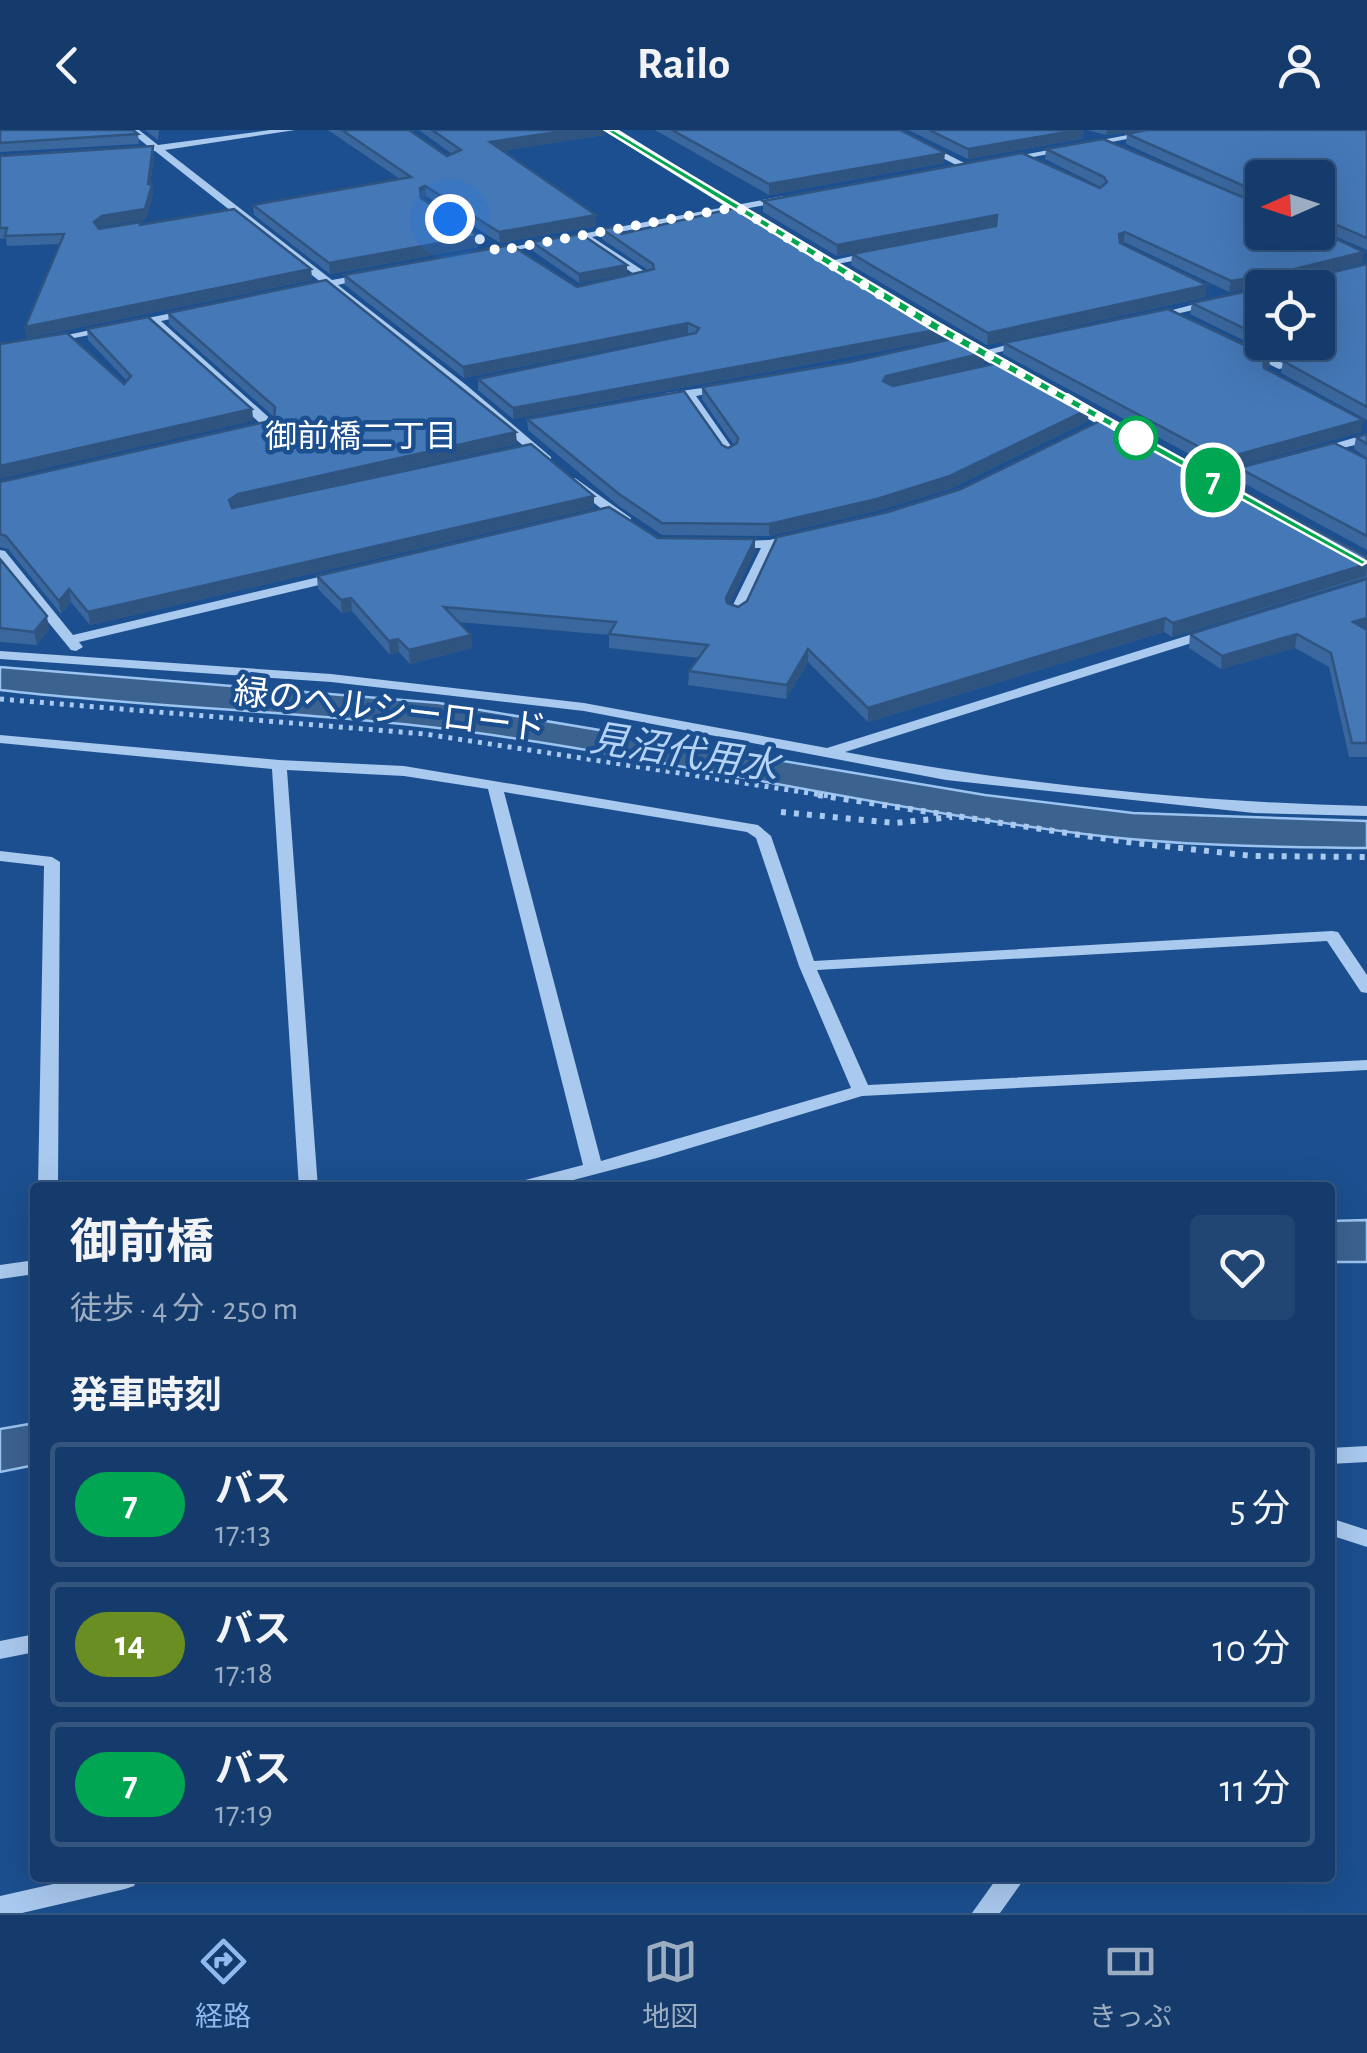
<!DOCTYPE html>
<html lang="ja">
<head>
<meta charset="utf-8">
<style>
  :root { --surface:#143b6b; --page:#214673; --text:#f1f3f6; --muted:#9dadc1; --line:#33557e; --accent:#90b9f0 }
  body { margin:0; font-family:"Alegreya Sans","Noto Sans JP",sans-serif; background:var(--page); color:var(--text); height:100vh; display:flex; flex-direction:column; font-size:38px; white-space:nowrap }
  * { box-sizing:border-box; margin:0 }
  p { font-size:32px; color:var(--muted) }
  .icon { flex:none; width:55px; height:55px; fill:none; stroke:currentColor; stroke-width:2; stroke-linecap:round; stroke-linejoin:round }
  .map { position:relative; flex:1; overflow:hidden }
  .drawer { position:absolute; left:30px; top:1052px; width:1305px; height:700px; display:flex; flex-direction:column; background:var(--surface); border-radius:10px; box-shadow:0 10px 40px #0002,0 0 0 2px var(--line) }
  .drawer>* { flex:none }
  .badge { padding:0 20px; border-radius:32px; font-size:35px; line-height:65px }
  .needle { width:65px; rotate:267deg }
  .tools { position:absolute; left:1245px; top:30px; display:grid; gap:20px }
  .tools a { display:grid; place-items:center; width:90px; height:90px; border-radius:10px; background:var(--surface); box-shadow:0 10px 40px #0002,0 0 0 2px var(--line); font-size:50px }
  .you { position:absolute; width:50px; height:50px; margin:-25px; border:8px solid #fff; border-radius:50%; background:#1a73e8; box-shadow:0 0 0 15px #1a73e833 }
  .map>.badge { position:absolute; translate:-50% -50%; box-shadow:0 0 0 5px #fff }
  h2 { padding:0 40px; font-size:38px; line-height:90px }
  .round { display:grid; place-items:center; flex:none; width:105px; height:105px; border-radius:10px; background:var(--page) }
  .headline { display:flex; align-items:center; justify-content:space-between; height:170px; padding:0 40px }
  h1 { font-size:48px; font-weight:700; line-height:75px }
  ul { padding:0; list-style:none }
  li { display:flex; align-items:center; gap:30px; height:125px; margin:0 20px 15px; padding:0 20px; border:5px solid var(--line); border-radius:10px }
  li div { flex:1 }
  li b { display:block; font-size:38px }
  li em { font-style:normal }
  li .badge { min-width:110px; font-weight:700; text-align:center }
  header { display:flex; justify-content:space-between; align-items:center; height:130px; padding:0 40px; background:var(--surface); font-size:45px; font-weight:700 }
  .tabs { display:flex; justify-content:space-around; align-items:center; height:140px; border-top:2px solid var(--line); background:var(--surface); font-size:28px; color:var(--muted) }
  .tabs a { display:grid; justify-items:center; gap:5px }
  .tabs .on { color:var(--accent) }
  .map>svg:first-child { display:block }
</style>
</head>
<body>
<header><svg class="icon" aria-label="back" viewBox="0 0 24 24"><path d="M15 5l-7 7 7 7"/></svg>Railo<svg class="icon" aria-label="person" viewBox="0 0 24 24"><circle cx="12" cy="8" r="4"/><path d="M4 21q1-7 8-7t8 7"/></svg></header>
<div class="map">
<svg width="1367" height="1783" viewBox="0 0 1367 1783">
  <rect width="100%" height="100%" fill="#1b4f8f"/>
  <g fill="#3c6290" stroke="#9cc4f0" stroke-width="2.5">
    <path d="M0 537 439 573 985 665 1133 683 1367 691V718C1281 717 1195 716 1110 707 909 684 712 638 512 608 342 582 171 580 0 560Z"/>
    <polygon points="1367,1090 1367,1132 1330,1132 1330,1091"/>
    <polygon points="35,1293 35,1335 0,1342 0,1299"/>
  </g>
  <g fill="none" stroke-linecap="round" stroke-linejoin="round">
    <polyline stroke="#a9c9ee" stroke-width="5" stroke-dasharray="4 6" stroke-linecap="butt" points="0,569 425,604 835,667"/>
    <g stroke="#a9c9ee" stroke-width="6" stroke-dasharray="5 8" stroke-linecap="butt">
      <polyline points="818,665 1126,712 1253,726 1367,727"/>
      <polyline points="781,682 895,693 952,687"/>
    </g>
    <g fill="#a9c9ee" fill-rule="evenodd">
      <polygon points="128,0 139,0 158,15 270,0 295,0 165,20 332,150 370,143 370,147 338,155 465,254 551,327 551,333 543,333 457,258 328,158 306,161 306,157 322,153 155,21 149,21 149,17"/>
      <polygon points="888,0 900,0 970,36 962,38"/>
      <polygon points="1154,0 1174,0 1007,32 1002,29"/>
      <polygon points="784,66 787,67 787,71 592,107 650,145 650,149 631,151 631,147 637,146 581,108 495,124 490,121"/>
      <polygon points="875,121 879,122 879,126 826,136 821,133"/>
      <polygon points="1211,170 1215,171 1215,175 1154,189 1149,186"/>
      <polygon points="191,179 196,182 195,184 161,191 274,292 274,298 250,302 250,296 261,294 150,193 49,213 43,210"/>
      <polygon points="1026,210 1032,213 1030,215 982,226 976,223"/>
      <polygon points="1250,218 1287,235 1289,237 1279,239 1246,223 1246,219"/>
      <polygon points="724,255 730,258 728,260 696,266 735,322 729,326 725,325 686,267 666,271 660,267 666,263"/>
      <polygon points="1367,304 1367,312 1319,324 1313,320"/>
      <polygon points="1260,332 1264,333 1264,339 1212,353 1206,349"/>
      <polygon points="575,348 631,388 631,394 621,394 571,355 569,352"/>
      <polygon points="793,405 799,409 798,412 774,417 743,483 736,487 731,486 729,483 761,418 735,418 728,414 730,411 769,410"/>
      <polygon points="0,420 5,421 73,505 340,442 347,446 340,450 79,512 83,517 76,521 71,520 0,433"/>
      <path d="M1212 498 1219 502 1217 505 845 622C1017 654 1193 672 1367 676V686L1254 683 946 650 584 581 331 552 0 529V521L331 544 584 573 827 618Z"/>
      <path d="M0 605 279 630 404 636 758 695 771 706 814 831 1332 801 1338 802 1367 845V863L1361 862 1327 811 817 840 868 955 1367 930V940L862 966 657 1028 543 1058H508L510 1054 583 1035 488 659 404 646 287 640 318 1058H299L272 639 0 613ZM504 662 747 702 756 708 799 836 851 958 601 1031Z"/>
      <polygon points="0,721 52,727 60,732 58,1058 38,1058 44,736 0,731"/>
      <polygon points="35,1130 35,1144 0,1149 0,1135"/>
      <polygon points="1367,1316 1367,1332 1330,1334 1330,1318"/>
      <polygon points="1330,1388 1367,1400 1367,1417 1330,1405"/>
      <polygon points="35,1504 35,1522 0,1529 0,1511"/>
      <polygon points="80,1748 138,1748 134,1756 125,1759 22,1783 0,1783 0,1766"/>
      <polygon points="997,1748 1025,1748 1000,1783 972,1783"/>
    </g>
    <g fill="#f0f6ff" fill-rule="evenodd">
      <polygon points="603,0 619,0 771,94 759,97"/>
      <polygon points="908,181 920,181 1035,248 1021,251 908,187"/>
      <polygon points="1056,263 1068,263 1141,306 1126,310 1056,271"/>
    </g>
  </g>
  <g fill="#3a679d">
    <polygon points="0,0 138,4 139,14 0,22"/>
    <polygon points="145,0 159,0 158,10"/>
    <polygon points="328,0 409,0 447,26 452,24 419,0 604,0 604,5 502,21 596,96 500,113 426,66 422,68 478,106 478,117 330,144 254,85 253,75 400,49"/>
    <polygon points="655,0 900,0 944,33 769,65"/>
    <polygon points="908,0 1083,0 1082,9 968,29"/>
    <polygon points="1087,0 1146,0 1106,5"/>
    <polygon points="1367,0 1367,120 1318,99 1318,48 1262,48 1262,102 1363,133 1293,150 1300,150 1367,134 1367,290 1281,243 1283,231 1286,231 1190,184 1192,173 1262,158 1262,212 1318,212 1264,156 1229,162 1124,112 1121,114 1206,167 987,215 851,135 852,124 996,95 837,126 763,82 763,71 1101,57 1045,29 1046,19 1259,74 1126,14 1127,4"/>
    <polygon points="153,16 154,26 150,54 153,64 146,89 103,96 101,98 142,95 311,139 312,150 27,208 25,197 60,114 7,116 6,108 0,109 0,26"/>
    <polygon points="602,99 941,199 940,210 513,289 478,260 478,249 690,204 688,203 464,248 345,155 344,145 577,157 648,140 602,109"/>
    <polygon points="532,112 627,135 627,144 579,153 533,121"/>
    <polygon points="168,183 517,314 269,370 594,366 594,378 90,495 71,472 61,484 8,419 0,417 0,352 274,290 274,287 169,194"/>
    <polygon points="87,199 252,279 253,291 124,254 127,251 88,210"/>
    <polygon points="1004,213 1270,227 1269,238 1265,239 1361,302 1221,341 1003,224"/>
    <polygon points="984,223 984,234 892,256 1088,291 950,359 876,381 769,406 662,405 619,376 528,300 527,289 722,315 728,318 734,315 702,269 702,257"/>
    <polygon points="1367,304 1367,328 1354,319 1356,307"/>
    <polygon points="1367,329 1367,420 1238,350 1239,338"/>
    <polygon points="658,408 755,409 755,422 729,474 738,477 1367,427 1367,447 1172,507 1164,502 868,592 808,532 786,569 688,555 689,541 699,528 609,518 609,505 458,492 471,505 472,518 410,534 399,522 390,525 352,481 342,483 318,459 317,446"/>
    <polygon points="0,429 49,499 37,515 0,512"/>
    <polygon points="1367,449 1367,627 1349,627 1329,537 1295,518 1221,539 1189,518 1190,504"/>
  </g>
  <g fill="#305480">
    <polygon points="572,0 604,0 604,5 491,23 490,12"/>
    <polygon points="1078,0 1083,0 1082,9 968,29 968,19"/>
    <polygon points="1107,0 1146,0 1106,5"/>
    <polygon points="153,16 154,26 149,64 148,54"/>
    <polygon points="945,23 944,33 769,65 769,54"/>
    <polygon points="152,54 153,64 146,89 103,96 95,102 94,92"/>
    <polygon points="425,56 426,66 421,69 420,58"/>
    <polygon points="596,85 596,96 500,113 499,102"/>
    <polygon points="997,85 996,95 837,126 837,115"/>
    <polygon points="1125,102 1124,112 1118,115 1119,104"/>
    <polygon points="478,106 478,117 330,144 329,133"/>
    <polygon points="1364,122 1363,133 1276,154 1278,143"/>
    <polygon points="627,135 627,144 579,153 579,144"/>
    <polygon points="311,139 312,150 27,208 25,197"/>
    <polygon points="1266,145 1264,156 1229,162 1231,151"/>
    <polygon points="1207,155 1206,167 987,215 988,203"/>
    <polygon points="688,193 688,203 464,248 463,237"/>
    <polygon points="941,199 940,210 513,289 513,278"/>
    <polygon points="984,223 984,234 885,257 883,251 886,246"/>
    <polygon points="1270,227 1269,238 1261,239 1263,228"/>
    <polygon points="252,279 253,291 0,349 0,336"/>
    <polygon points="1089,279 1088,291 950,359 876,381 769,406 769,394"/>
    <polygon points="1363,290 1361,302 1221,341 1222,329"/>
    <polygon points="516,302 517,314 239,376 230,383 229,370 238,364"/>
    <polygon points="594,366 594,378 90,495 88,482"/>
    <polygon points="755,409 755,422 726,481 726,468"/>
    <polygon points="1367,434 1366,446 1172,507 1173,493"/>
    <polygon points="69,459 71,472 61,484 59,471"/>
    <polygon points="351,468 352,481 342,483 341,470"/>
    <polygon points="47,486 49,499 37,515 34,502"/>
    <polygon points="1165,488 1164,502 868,592 868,578"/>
    <polygon points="1367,488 1367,500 1353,492"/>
    <polygon points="1297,504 1295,518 1221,539 1222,526"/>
    <polygon points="471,505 472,518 410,534 409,520"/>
    <polygon points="398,509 399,522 390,525 389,511"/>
    <polygon points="808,519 808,532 786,569 787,555"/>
  </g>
  <g fill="#4478b7" stroke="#305480" stroke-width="2.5">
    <polygon points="0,0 133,0 138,4 0,13"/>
    <polygon points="342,0 409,0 447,26 461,20 432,0 572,0 490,12 596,85 499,102 425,56 420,58 421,68 478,106 329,133 253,75 411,47"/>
    <polygon points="672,0 900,0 945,23 769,54"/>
    <polygon points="929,0 1078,0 968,19"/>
    <polygon points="1146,0 1367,0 1367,108 1321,88 1318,88 1318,48 1262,48 1262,64 1127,4"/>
    <polygon points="1103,9 1262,75 1262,102 1318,102 1318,100 1364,122 1278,143 1276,150 1300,150 1367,134 1367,277 1283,231 1291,230 1290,220 1275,212 1318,212 1318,158 1264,158 1266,145 1231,151 1125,102 1119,104 1120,113 1207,155 988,203 852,124 996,96 997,85 837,115 763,71 1022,23 1100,58 1107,52 1104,47 1046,19"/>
    <polygon points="153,16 148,54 152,54 145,79 102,86 94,92 99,99 141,92 140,95 234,79 311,139 25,197 64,104 5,106 7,98 0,98 0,26"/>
    <polygon points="739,77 941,199 513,278 478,249 696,203 699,198 688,193 463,237 344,145 511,115 577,157 654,139 653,134 602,99 612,97 622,104"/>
    <polygon points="581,104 627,135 579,144 532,112"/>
    <polygon points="326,150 516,302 238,364 229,370 232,378 531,314 594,366 88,482 69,459 59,471 6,406 0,404 0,352 274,290 275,277 168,183"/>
    <polygon points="1262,158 1262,207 1192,173"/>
    <polygon points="1168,179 1270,227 1263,228 1264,238 1363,290 1222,329 1004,213"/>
    <polygon points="148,187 252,279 0,336 0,214 67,203 124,254 131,246 87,199"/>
    <polygon points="956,208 984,223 886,246 883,251 893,256 1002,232 1089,279 950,346 877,369 769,394 662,393 619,364 527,289 684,261 722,315 728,318 737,313 738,308 702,257 850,232"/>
    <polygon points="1106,288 1367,427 1367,434 1173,493 1165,488 868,578 808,519 787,555 689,541 708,515 609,504 616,492 444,477 471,505 409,520 398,509 389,511 351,468 341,470 317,446 609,377 658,408 755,409 726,468 727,473 738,477 747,471 777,407 888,382 961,359"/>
    <polygon points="1367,304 1367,314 1356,307"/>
    <polygon points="1334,313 1367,329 1367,406 1239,338"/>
    <polygon points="0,429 47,486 34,502 0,498"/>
    <polygon points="1367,449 1367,488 1353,492 1367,500 1367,613 1352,613 1331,523 1297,504 1222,526 1190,504"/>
  </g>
  <polygon fill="#00a651" stroke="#fff" stroke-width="2.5" points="605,0 614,0 940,194 1367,432 1362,435 931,199"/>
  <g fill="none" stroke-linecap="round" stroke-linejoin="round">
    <polyline stroke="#fff" stroke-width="10" stroke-dasharray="0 18" points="450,89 497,121 737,77 882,166 1142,311 1136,308"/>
  </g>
  <circle fill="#fff" stroke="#00a651" stroke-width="5" cx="1136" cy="308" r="20"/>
  <g text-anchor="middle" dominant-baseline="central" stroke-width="9" stroke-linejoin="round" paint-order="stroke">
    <g font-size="32" fill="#fff" stroke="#1b4f8f">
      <text x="361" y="307">御前橋二丁目</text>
    </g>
    <g font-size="35" fill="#fff" stroke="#1b4f8f">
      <text transform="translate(390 581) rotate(7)">緑のヘルシーロード</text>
    </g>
    <g font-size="38" font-style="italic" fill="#b5d3f5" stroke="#1b4f8f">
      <text transform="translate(684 624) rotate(9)">見沼代用水</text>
    </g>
  </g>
</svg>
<div class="tools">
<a><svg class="needle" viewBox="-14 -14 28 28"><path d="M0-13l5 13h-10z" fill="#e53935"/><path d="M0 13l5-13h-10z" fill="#9dadc1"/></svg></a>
<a><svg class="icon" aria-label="locate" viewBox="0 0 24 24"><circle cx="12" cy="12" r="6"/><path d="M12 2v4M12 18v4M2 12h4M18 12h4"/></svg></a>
</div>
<div class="you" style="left:450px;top:89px"></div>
<b class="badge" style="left:1213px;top:350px;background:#00a651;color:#fff">7</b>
<section class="drawer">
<div class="headline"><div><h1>御前橋</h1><p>徒歩 · 4 分 · 250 m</p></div><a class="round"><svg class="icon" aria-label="heart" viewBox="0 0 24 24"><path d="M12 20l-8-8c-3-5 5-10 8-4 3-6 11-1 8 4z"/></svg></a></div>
<h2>発車時刻</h2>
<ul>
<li><span class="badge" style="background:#00a651;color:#fff">7</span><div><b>バス</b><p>17:13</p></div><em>5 分</em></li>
<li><span class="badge" style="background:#6b8e23;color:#fff">14</span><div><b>バス</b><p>17:18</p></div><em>10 分</em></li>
<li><span class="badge" style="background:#00a651;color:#fff">7</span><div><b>バス</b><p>17:19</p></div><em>11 分</em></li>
</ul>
</section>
</div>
<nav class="tabs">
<a class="on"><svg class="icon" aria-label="directions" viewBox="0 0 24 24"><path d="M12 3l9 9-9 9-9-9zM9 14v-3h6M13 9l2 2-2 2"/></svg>経路</a>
<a><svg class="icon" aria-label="map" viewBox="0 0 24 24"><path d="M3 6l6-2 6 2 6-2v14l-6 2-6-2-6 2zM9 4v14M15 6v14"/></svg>地図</a>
<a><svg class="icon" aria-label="tickets" viewBox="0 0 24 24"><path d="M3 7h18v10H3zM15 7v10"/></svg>きっぷ</a>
</nav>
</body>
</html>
